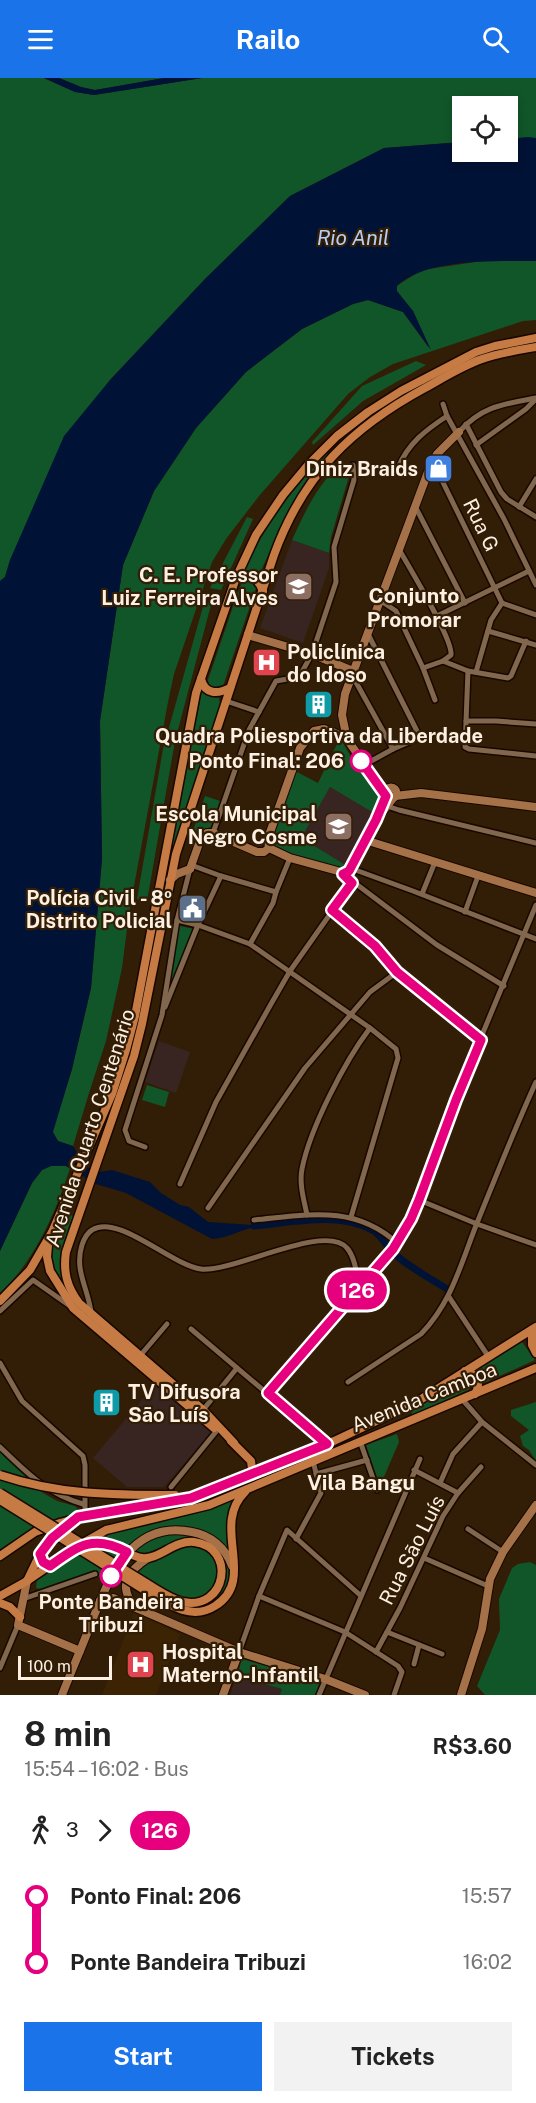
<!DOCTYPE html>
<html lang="en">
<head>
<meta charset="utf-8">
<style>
  :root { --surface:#fff; --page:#f2f2f2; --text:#222; --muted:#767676; --accent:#1a73e8 }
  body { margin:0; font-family:"Public Sans",sans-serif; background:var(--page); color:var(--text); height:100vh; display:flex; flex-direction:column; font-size:22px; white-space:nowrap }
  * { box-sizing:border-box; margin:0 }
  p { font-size:20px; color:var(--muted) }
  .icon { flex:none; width:33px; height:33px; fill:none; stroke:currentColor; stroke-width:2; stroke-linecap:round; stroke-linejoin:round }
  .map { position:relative; height:1617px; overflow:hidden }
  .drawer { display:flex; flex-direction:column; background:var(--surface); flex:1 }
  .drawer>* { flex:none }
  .badge { padding:0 12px; border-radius:20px; font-size:21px; line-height:39px }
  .tools { position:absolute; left:452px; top:18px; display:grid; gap:12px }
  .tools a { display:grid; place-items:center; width:66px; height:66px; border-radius:0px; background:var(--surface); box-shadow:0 3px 9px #0003; font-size:30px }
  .scale { position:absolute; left:18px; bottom:15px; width:94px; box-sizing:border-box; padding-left:6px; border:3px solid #fef0e2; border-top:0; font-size:16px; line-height:21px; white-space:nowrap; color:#fef0e2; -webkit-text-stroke:4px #321e06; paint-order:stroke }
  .map>.badge { position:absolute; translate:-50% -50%; box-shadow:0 0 0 3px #fff }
  .legs { display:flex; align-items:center; gap:9px; height:66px; padding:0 24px; font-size:20px }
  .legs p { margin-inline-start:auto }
  .head { display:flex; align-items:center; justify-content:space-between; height:102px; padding:0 24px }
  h1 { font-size:33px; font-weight:700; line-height:45px }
  .primary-button { display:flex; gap:12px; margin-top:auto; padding:12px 24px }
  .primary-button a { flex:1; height:69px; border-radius:0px; background:var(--accent); color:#fff; font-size:24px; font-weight:700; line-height:69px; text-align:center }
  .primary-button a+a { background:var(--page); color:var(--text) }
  ul { padding:0 24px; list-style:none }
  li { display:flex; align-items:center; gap:21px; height:66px; font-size:22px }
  li i { display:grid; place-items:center; width:9px; height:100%; margin:0 8px; background:currentColor }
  li i::after { content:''; width:15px; height:15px; margin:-8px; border:4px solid; border-radius:50%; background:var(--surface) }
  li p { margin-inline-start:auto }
  li:first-child i { background:linear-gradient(#0000 50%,currentColor 0) }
  li:last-child i { background:linear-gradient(currentColor 50%,#0000 0) }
  header { display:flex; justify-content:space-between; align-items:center; height:78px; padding:0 24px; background:var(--accent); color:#fff; font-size:27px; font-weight:700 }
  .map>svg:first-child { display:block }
</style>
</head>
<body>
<header><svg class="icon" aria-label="menu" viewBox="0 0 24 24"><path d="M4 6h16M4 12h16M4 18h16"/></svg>Railo<svg class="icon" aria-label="search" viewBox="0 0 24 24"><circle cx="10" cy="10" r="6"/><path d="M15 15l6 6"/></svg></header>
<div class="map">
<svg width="536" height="1617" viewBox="0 0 536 1617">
  <rect width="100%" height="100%" fill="#321e06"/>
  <polygon fill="#3c2303" points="134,1535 180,1556 156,1617 102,1617"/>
  <g fill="#382522">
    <polygon points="292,462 329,475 329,490 303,565 260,550"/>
    <polygon points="330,709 376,735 346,787 300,760"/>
    <polygon points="159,963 190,974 176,1015 145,1004"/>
    <polygon points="157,1304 213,1352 164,1409 127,1409 93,1380"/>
    <polygon points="237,1598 282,1611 280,1617 230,1617"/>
  </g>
  <g fill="#115628">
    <polygon points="0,0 44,0 75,14 94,17 202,0 536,0 536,60 507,61 507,28 462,28 462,64 384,70 290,118 205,201 110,302 10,482 5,499 0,503"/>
    <polygon points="59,0 164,0 95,12 81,9"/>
    <polygon points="482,183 536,183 536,242 523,243 393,286 370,299 348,316 259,418 226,461 212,484 174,596 168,624 129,835 122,890 106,963 89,1015 73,1068 58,1063 52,1054 72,991 91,910 102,781 100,643 123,487 154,413 196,350 246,294 302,251 353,226 368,222 403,234 429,270 413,233 396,213 396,208 422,192"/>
    <polygon points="416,283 426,287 363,323 313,367 312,364 362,308"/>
    <path d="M326 375 329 377 301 413 286 438 259 497 251 493 244 494C264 448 293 410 326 375Z"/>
    <path d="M339 387 346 389 350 395 331 459 329 475 292 462C306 432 315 411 339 387Z"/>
    <polygon points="247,439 253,441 221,512 210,510"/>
    <polygon points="248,501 253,502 256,510 223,608 217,612 209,608 208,602 239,511 242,505"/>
    <polygon points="212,523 175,663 147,823 137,821 163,671 204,525"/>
    <polygon points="202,613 209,618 219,620 220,627 174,769 171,766"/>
    <path d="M340 660 351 679 381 718 380 727 376 735H374L330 709 301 760 344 786 346 787 343 792C326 786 277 778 271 763L295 693 318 705Z"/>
    <polygon points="205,718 220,723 211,749 204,751 200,756 193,753"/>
    <polygon points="180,848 194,851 168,913 178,849"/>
    <polygon points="147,1007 169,1014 165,1029 142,1022"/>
    <path d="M51 1088H66L70 1090C56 1134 34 1184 0 1215V1173L32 1105 42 1092Z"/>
    <path d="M65 1134 73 1138C64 1163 55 1185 66 1212 42 1182 51 1166 65 1134Z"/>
    <polygon points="522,1264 535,1282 484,1305 476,1291"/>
    <path d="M466 1298C471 1302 472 1305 470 1311L412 1337 411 1330Z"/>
    <polygon points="536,1324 536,1383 529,1372 523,1368 520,1358 529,1352 511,1338 511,1332"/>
    <polygon points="397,1356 399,1364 380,1408 366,1367"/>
    <polygon points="0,1373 43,1415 57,1423 75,1428 80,1434 30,1452 0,1474"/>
    <path d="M237 1418 229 1472C207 1447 176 1443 146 1457 138 1460 132 1466 125 1468L95 1462 127 1449 197 1435Z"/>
    <path d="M180 1456C191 1458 202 1459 212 1465 243 1487 231 1522 197 1530L198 1527C229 1508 227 1508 217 1474L179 1463 144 1476 135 1475C142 1460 165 1457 180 1456Z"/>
    <path d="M184 1468C235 1464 220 1533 181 1521 166 1516 150 1503 135 1495L147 1483Z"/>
    <polygon points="94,1469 102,1469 120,1474 108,1496 98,1499 95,1492 40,1511 36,1510 37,1501 75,1475"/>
    <polygon points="530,1484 536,1487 536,1617 485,1617 477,1608 500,1552 499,1521 512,1490 518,1486"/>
    <polygon points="242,1581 316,1603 319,1606 316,1617 280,1617 282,1611 237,1598"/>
  </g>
  <g fill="#001236">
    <polygon points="44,0 59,0 81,9 95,12 164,0 202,0 94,17 75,14"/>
    <path d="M528 59 536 60V183C497 183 425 180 397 208V213L413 233 431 272 403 234 368 222 353 226 302 251 246 294 196 350 154 413 123 487 100 643 102 781 91 910 72 991 53 1054 58 1063 73 1068 87 1089 98 1094 112 1092 150 1104 161 1115 180 1127 189 1129 208 1144 253 1147 254 1149C241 1152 225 1161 212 1161L126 1115 96 1106 66 1088H51L42 1092 32 1105 0 1173V503L5 499 10 482 64 358 110 302 205 201 290 118 384 70 462 64V74H507V61Z"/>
  </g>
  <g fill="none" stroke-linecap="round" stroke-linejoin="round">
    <path stroke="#001236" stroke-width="7" d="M254 1148C291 1145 337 1133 372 1152 383 1158 387 1171 397 1178 412 1191 430 1200 447 1211"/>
    <defs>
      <g id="street">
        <polyline points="443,326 447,338 504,441 536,507"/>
        <polyline points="466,346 501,414 507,421 536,439"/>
        <path d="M459 354C482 328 504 326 536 320"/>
        <polyline points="476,367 526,331 536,321"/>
        <polyline points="433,384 502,525"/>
        <path d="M398 390C408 365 426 352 447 338"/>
        <polyline points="415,428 465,525"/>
        <polyline points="519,429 536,401"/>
        <path d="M400 473C410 491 453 561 451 577L443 583"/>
        <polyline points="381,523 396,533 423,590 435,622"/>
        <polyline points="502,525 536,537"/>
        <polyline points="437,538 529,493"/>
        <polyline points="488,553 536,567"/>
        <polyline points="423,590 443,583 468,593 508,600 511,598 526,563"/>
        <polyline points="468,593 465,669 469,671 536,678"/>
        <polyline points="476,594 491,542 502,525"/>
        <polyline points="352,597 393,671"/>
        <polyline points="226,622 229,624 259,634"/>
        <polyline points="466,643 496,643 536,646"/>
        <polyline points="364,687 393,671 414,662 419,657 368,556"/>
        <polyline points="387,728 399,732 536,765"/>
        <polyline points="213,755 249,652 276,603 299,599 312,576 336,504 334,469 354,402 353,387"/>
        <polyline points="191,787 221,798 276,814"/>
        <polyline points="350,790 413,813 536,861"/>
        <polyline points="343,796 437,867 504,908"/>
        <polyline points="422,816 435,784"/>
        <polyline points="332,832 374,868 397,894 481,962"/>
        <polyline points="465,834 478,798"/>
        <polyline points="177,842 198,847 250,866 370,950 396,971 398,980 351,1139"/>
        <polyline points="250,866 273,825 276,814 290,780"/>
        <polyline points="165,929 198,847 221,798"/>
        <polyline points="145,1069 129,1063 125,1052 162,937 177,842 190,791"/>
        <polyline points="180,1106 216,1024 271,926 290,893 352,805"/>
        <polyline points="419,1122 477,1146 536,1167"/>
        <polyline points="208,1130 305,990 370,914 397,894"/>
        <path d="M307 1137C304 1122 299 1106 302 1091 310 1050 345 983 370 950"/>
        <path d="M254 1142C307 1137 354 1126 397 1165"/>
        <polyline points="449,1219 488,1278"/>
        <polyline points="0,1233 33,1202 70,1228"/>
        <path d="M91 1234C88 1210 74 1192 82 1167 84 1161 87 1155 92 1152 118 1135 171 1187 201 1191 233 1195 325 1144 347 1170 355 1179 357 1197 359 1209"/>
        <polyline points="191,1251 327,1366"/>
        <polyline points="139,1279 167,1246"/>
        <polyline points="0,1285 22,1323 83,1378 85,1387 85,1438"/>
        <path d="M348 1304 421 1256C452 1224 461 1185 477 1145 496 1098 515 1050 536 1004"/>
        <polyline points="268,1315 359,1209 388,1179 411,1141 455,1022 536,827"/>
        <polyline points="462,1321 482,1344 536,1387"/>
        <polyline points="203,1332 237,1290"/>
        <polyline points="360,1363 377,1412"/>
        <path d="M0 1369C27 1395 47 1416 83 1426"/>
        <polyline points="414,1392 458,1415"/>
        <polyline points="316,1396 367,1382"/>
        <polyline points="440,1405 453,1376 482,1344"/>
        <polyline points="171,1409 219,1350"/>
        <polyline points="468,1451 503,1474"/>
        <polyline points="296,1461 321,1415 313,1383"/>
        <polyline points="424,1480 488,1508"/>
        <polyline points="259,1518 345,1554 398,1588 402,1594 394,1617"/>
        <polyline points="23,1521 95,1496"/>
        <polyline points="387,1554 442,1576"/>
        <polyline points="239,1574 259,1518 287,1452 360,1517"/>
        <polyline points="376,1574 400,1530 443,1438 458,1415 481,1389"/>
        <polyline points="414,1586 419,1567"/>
        <polyline points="0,1590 18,1547"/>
        <polyline points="319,1617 420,1381"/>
      </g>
      <g id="secondary">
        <polyline points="248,556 251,558 312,576 353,593"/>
        <polyline points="347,661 342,637 345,616 428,394 437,376 459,354"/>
        <circle cx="391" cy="715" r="5.5"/>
        <polyline points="395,718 421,715 536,729"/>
        <polyline points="365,762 536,815"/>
        <polyline points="269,770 268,760 300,670 314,653 324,651 331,653 347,661 385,716"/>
        <polyline points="269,770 290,780 345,795 349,793 376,742 394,719"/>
        <polyline points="190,791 201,760 207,755 213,755 257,774 264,774 269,770"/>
        <polyline points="170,802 177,796 190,791"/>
        <polyline points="27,1503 18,1547 80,1573"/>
        <polyline points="100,1523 113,1520 239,1574 325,1601 365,1617"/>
        <path d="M135 1529C117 1508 128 1493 148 1480"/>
        <path d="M62 1617C71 1594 81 1571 90 1548 108 1503 129 1441 192 1454 210 1457 226 1470 232 1488"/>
        <polyline points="223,1617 239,1574"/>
        <polyline points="461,1617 482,1551 490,1501 503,1474 536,1427"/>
      </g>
      <g id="primary">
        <path d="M236 500C249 493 258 500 263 513"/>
        <path d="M201 601C205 617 218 616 230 610"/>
        <polyline points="48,1168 47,1179 50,1193 73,1230 214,1350"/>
        <polyline points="0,1223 30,1192 52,1154 112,1016 126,972 135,938 196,615 236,500 256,457 283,417 308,387 337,358 368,334 401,313 476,274 495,268 536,260"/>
        <polyline points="532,1252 532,1267 536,1275"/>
        <path d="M465 1293C478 1296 481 1306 475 1316"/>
        <polyline points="231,1363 251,1383 252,1391 249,1398"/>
        <path d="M234 1365 203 1332 79 1225C67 1209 63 1194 66 1174L134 978 142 946 176 776 274 477C303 397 351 350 425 310 443 300 462 288 482 281 499 275 518 272 536 269"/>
        <path d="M81 1467C91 1466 103 1464 113 1468 123 1471 132 1479 142 1480 159 1482 174 1462 194 1464 237 1469 227 1533 183 1524 170 1521 158 1512 146 1505"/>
        <polyline points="0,1478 35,1454 60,1445 85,1438 191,1420 334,1363 415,1325 536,1249"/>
        <polyline points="27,1503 40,1476 61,1452"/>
        <path d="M143 1511C165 1524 190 1544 215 1528 258 1501 210 1448 245 1414"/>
        <polyline points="0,1518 27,1503 78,1468 106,1452 209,1427 536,1290"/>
        <polyline points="0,1525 10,1529 20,1539"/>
      </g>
    </defs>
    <use href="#street" stroke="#190700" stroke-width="8"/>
    <use href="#secondary" stroke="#190700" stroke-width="10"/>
    <use href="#primary" stroke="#190700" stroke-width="11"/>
    <use href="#street" stroke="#80674e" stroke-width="5"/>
    <use href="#secondary" stroke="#a47149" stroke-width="8"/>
    <use href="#primary" stroke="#c77b44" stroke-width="8"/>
    <defs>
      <g id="primary-bridge">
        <path d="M0 1397C59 1417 114 1417 175 1417"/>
        <polyline points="0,1415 146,1505"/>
        <polyline points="0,1422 143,1511"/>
      </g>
    </defs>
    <use href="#primary-bridge" stroke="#190700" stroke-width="11" stroke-linecap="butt"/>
    <use href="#primary-bridge" stroke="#c77b44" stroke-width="8"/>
  </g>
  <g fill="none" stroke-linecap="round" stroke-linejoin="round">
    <defs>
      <path id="line-1" d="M111 1498 127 1474C93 1456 78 1468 50 1488L43 1484 40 1476 52 1460 78 1439 191 1420 327 1366 268 1315 393 1171 411 1141 419 1122 456 1022 481 962 397 894 375 868 332 832 352 805 343 796 349 793 376 742 386 718 361 683"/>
    </defs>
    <use href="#line-1" stroke="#fff" stroke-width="14"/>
    <use href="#line-1" stroke="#e6007e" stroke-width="9"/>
  </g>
  <defs>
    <symbol id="shop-square" viewBox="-11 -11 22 22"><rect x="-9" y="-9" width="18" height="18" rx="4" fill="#3f7fe0" stroke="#321e06"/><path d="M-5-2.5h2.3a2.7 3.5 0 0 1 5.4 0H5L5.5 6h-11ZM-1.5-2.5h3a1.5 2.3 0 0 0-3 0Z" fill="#fff"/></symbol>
    <symbol id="school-square" viewBox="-11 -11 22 22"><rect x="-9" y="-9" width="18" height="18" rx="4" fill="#8d6e63" stroke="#321e06"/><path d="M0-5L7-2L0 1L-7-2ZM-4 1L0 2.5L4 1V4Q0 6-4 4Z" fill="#fff"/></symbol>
    <symbol id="hospital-square" viewBox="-11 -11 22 22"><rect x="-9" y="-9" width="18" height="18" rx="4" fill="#e0444e" stroke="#321e06"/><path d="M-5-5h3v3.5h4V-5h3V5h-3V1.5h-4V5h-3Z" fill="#fff"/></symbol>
    <symbol id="building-square" viewBox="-11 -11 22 22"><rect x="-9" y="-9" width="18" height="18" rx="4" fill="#0f9aa8" stroke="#321e06"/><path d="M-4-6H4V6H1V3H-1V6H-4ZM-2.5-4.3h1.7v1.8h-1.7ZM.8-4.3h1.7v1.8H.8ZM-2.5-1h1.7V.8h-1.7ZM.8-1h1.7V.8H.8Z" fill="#fff"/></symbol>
    <symbol id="civic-square" viewBox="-11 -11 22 22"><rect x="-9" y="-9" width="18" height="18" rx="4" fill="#5c6f8a" stroke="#321e06"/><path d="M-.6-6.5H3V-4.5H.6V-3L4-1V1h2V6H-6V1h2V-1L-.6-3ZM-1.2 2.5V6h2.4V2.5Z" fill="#fff"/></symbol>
  </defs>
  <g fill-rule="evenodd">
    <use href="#shop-square" x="422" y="374" width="33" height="33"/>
    <use href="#school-square" x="282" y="492" width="33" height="33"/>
    <use href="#hospital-square" x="250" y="568" width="33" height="33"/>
    <use href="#building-square" x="302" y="610" width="33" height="33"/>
    <use href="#school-square" x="322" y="732" width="33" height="33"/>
    <use href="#civic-square" x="176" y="814" width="33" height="33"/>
    <use href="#building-square" x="90" y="1308" width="33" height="33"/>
    <use href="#hospital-square" x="124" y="1570" width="33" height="33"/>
  </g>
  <g fill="#fff" stroke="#e6007e" stroke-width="3">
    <circle cx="361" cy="683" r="10"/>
    <circle cx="111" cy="1498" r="10"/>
  </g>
  <g text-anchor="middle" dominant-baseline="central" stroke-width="4.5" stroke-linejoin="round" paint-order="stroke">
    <g font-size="20" font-weight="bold" fill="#fef0e2" stroke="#321e06" text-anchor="end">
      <text x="418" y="391">Diniz Braids</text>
      <text x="278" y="497">C. E. Professor<tspan x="278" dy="23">Luiz Ferreira Alves</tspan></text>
      <text x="287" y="574" text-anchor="start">Policlínica<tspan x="287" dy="23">do Idoso</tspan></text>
      <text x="319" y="658" text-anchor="middle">Quadra Poliesportiva da Liberdade</text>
      <text x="317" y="736">Escola Municipal<tspan x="317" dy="23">Negro Cosme</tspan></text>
      <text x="172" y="820">Polícia Civil - 8º<tspan x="172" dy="23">Distrito Policial</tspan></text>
      <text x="128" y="1314" text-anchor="start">TV Difusora<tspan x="128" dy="23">São Luís</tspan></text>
      <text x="162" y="1574" text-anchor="start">Hospital<tspan x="162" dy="23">Materno-Infantil</tspan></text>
    </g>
    <g font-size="20" fill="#fef0e2" stroke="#321e06">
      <text transform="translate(481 447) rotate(64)">Rua G</text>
      <text transform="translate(90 1050) rotate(-72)">Avenida Quarto Centenário</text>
      <text transform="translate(424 1319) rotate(-22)">Avenida Camboa</text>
      <text transform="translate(412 1472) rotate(-63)">Rua São Luís</text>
    </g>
    <g font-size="20" font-weight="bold" fill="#fef0e2" stroke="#321e06" text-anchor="end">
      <text x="344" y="683">Ponto Final: 206</text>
      <text x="111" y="1524" text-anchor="middle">Ponte Bandeira<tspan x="111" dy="23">Tribuzi</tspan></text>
    </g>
    <g font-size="21" font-style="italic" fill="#b5cff7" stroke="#321e06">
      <text x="353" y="159">Rio Anil</text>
    </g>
    <g font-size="21" font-weight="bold" fill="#fef0e2" stroke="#321e06">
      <text x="414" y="517">Conjunto<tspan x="414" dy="24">Promorar</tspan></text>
      <text x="361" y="1404">Vila Bangu</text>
    </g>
  </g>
</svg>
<div class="tools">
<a><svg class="icon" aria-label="locate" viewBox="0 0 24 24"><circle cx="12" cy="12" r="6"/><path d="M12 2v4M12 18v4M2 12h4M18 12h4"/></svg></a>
</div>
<div class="scale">100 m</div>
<b class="badge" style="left:357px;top:1212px;background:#e6007e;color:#fff">126</b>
</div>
<section class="drawer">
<div class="head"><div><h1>8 min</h1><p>15:54 – 16:02 · Bus</p></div><b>R$3.60</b></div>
<div class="legs"><svg class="icon" aria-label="walk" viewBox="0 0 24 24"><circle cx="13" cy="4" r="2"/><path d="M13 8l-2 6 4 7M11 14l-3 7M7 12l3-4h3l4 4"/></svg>3<svg class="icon" aria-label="forward" viewBox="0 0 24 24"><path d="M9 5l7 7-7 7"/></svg><b class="badge" style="background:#e6007e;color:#fff">126</b></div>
<ul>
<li><i style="color:#e6007e"></i><b>Ponto Final: 206</b><p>15:57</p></li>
<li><i style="color:#e6007e"></i><b>Ponte Bandeira Tribuzi</b><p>16:02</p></li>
</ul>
<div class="primary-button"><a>Start</a><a>Tickets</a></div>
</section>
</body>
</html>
